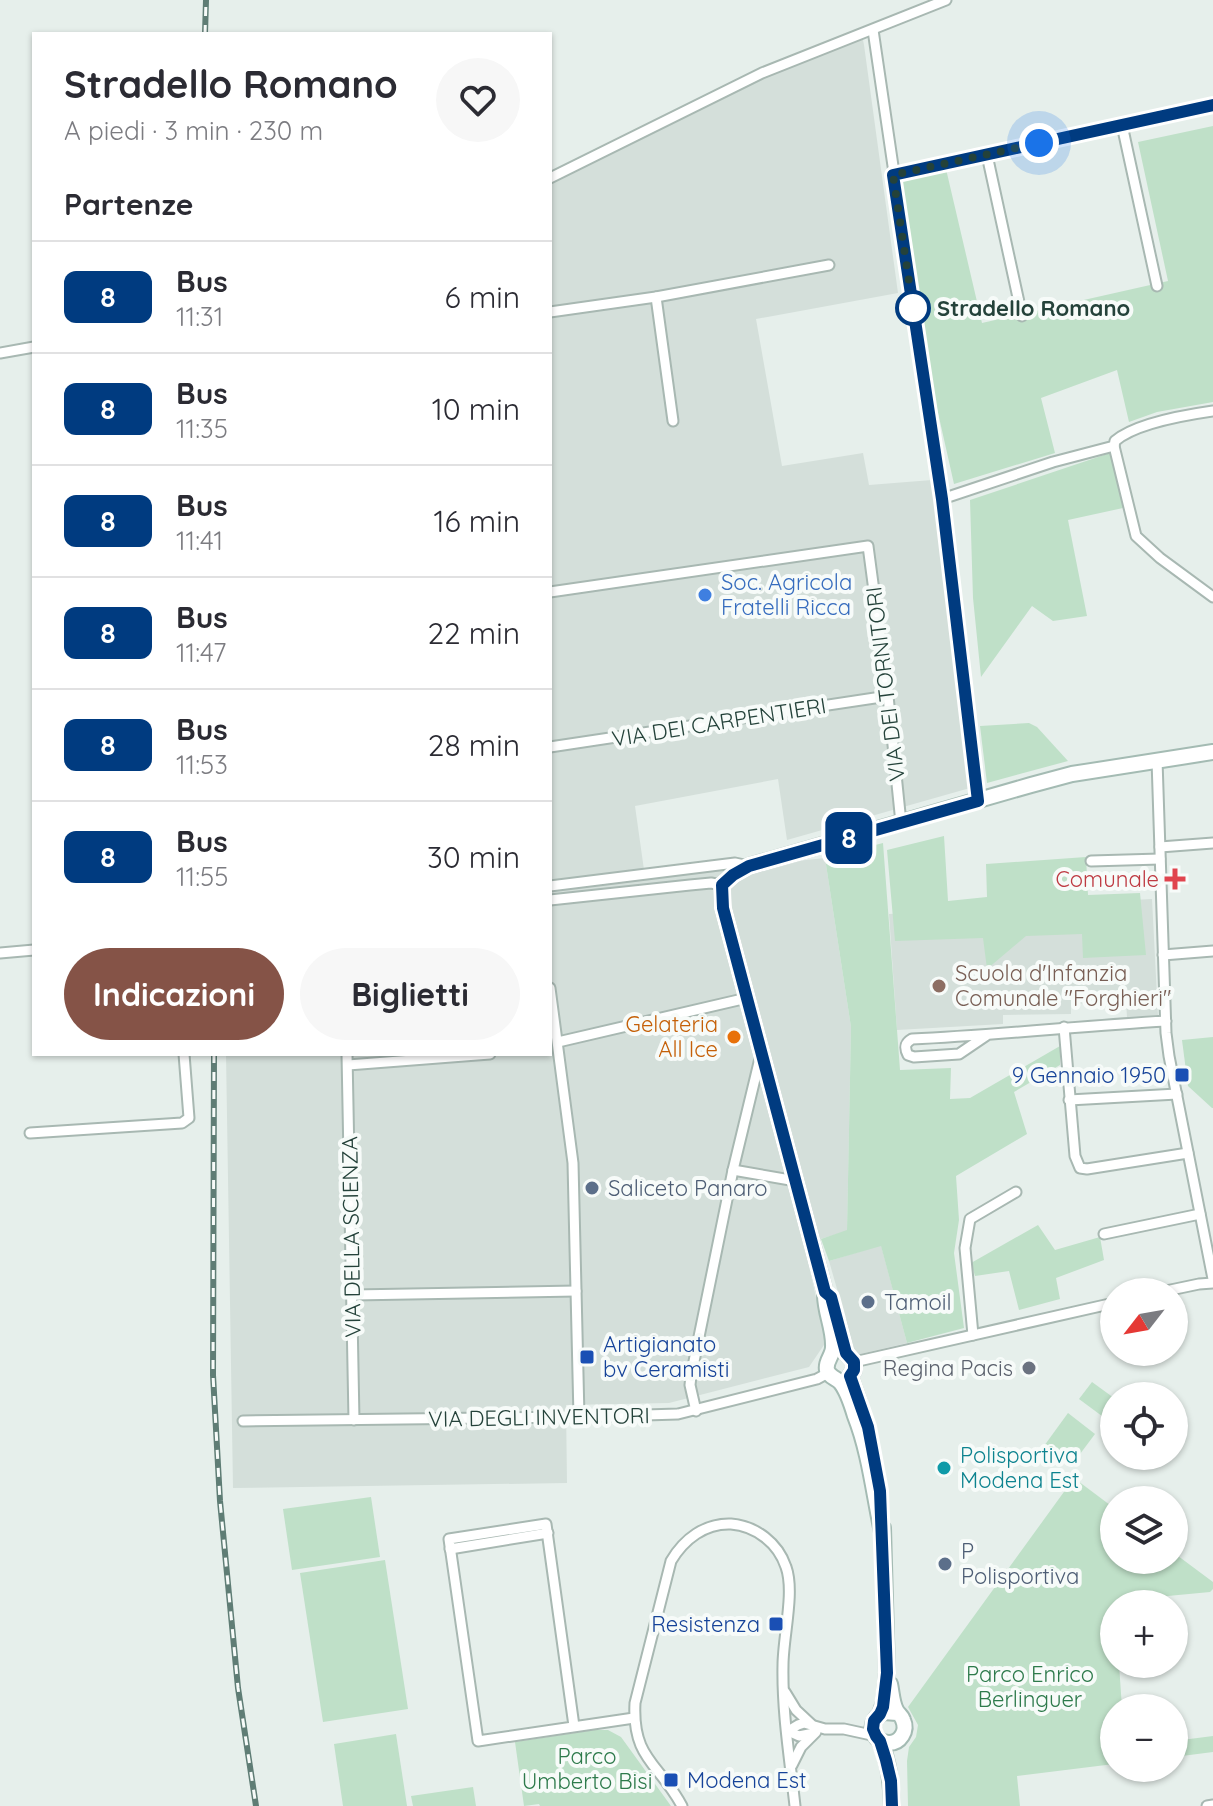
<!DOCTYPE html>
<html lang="it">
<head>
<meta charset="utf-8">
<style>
  :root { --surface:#fff; --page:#f7f7f7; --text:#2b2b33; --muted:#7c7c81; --line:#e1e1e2; --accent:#855347 }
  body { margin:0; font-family:Quicksand,sans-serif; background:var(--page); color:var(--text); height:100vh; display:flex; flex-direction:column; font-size:30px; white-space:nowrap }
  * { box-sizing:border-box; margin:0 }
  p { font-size:26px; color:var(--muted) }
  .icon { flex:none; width:44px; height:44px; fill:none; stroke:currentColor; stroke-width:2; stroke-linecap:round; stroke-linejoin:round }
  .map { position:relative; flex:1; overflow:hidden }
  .side { position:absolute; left:32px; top:32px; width:520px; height:1024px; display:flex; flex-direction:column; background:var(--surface); border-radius:0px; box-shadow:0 2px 6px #0004 }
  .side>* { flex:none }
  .badge { padding:0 16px; border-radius:12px; font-size:28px; line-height:52px }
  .needle { width:52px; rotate:239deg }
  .fabs { position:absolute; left:1100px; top:1278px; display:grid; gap:16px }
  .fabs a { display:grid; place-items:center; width:88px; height:88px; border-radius:50%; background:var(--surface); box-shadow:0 2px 6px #0004; font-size:40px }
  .you { position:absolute; width:40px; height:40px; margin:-20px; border:6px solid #fff; border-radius:50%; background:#1a73e8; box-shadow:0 0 0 12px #1a73e833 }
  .map>.badge { position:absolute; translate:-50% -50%; box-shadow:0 0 0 4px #fff }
  h2 { padding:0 32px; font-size:30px; line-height:72px }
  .round { display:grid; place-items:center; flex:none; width:84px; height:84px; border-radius:42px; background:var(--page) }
  .summary { display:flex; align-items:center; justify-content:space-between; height:136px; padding:0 32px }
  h1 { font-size:38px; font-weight:700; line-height:60px }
  .button { display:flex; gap:16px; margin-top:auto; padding:16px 32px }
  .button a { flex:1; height:92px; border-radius:48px; background:var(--accent); color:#fff; font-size:32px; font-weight:700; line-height:92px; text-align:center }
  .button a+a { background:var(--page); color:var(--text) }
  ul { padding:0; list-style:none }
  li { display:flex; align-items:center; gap:24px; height:112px; padding:0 32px; border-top:2px solid var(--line) }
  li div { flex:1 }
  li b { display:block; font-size:30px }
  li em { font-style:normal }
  li .badge { min-width:88px; font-weight:700; text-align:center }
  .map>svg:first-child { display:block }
</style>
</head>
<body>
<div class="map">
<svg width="1213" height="1806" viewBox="0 0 1213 1806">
  <rect width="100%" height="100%" fill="#e6efeb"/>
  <g fill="#d4dfda">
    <polygon points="857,40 863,40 864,45 898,293 756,319 782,466 863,453 869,485 932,480 970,788 787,840 778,779 635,806 645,877 825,858 851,1027 847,1231 804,1244 826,1342 809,1367 669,1403 566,1405 567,1483 233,1488 226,1054 550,1054 550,183 737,89 811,57"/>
    <polygon points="1152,899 1158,1016 1127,1017 1126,1001 1071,1004 1071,1014 1003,1015 1003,1024 897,1030 889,914"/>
    <polygon points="881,1245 907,1343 856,1355 829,1261"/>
  </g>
  <g fill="#bfe0c8">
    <polygon points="1213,126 1213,402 1157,412 1129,422 1117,370 1041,398 1055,453 954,484 930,377 900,180 946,169 982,323 1168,281 1138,142"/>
    <polygon points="1110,453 1123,508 1068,520 1087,616 1053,621 1032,606 981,677 973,598 970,500"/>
    <polygon points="1029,723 1037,727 1068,761 987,783 980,726"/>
    <polygon points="944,836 948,901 987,897 986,864 1086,857 1088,895 1140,893 1146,955 1083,958 1082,934 1026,936 987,969 983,938 895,941 887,850"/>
    <polygon points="883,843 900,1070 951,1068 950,1099 970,1098 1060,1046 1060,1065 1014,1092 1027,1134 956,1176 959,1220 954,1253 964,1328 907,1343 881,1246 829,1261 821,1239 847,1230 851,1027 825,858"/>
    <polygon points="1213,1037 1213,1108 1212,1108 1188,1086 1182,1040"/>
    <polygon points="1038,1225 1055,1250 1100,1237 1104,1260 1056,1278 1060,1299 1019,1310 1009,1271 975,1276 971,1263"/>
    <polygon points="1092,1382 1114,1398 1114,1416 1110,1422 1079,1399"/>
    <polygon points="1068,1413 1095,1434 1071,1466 1044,1446"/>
    <polygon points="1074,1478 1114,1508 1114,1560 1174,1560 1174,1553 1213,1582 1213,1589 1210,1592 1115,1601 1114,1664 1119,1664 1122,1708 1114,1708 1114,1764 1017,1776 1020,1806 908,1806 907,1761 909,1747 916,1737 918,1725 908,1707"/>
    <polygon points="371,1497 380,1557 292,1570 283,1509"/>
    <polygon points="385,1560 408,1709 323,1722 300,1573"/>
    <polygon points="594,1730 608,1730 621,1737 671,1806 540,1806 539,1804 524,1806 515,1742"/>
    <polygon points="396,1734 407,1806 343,1806 334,1744"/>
    <polygon points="1213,1736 1213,1752 1174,1757 1174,1741"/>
    <polygon points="473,1787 476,1806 413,1806 411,1796"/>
  </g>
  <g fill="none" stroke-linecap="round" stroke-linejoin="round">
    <defs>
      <g id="street">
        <polyline points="873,30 942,499 978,801"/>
        <polyline points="1122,125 1157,286"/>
        <polyline points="987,155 1022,316"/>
        <polyline points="893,175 1213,105"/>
        <polyline points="550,178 762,73 946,0"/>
        <polyline points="656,297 673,421"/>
        <polyline points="550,312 656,297 829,265"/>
        <polyline points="0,353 34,347"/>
        <polyline points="1114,446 1136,536 1160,558 1213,597"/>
        <path d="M942 499 1053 462 1114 446 1115 441C1136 423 1185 415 1213 411"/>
        <polyline points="550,592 868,546 888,696 901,823"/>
        <polyline points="550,747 888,696"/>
        <polyline points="1157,760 1166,1033 1169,1056 1213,1279"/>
        <polyline points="1160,847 1213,843"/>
        <polyline points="1091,861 1160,859"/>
        <polyline points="550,886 735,863 749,866"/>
        <polyline points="550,900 690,885 711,883 722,885"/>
        <polyline points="0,953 34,950"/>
        <polyline points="1163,955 1213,951"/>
        <polyline points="550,988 573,1163 579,1417"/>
        <polyline points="1064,1027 1075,1156 1080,1168 1087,1169 1188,1153"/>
        <path d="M987 1035 959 1054 914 1057 908 1055C904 1047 905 1043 912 1039 997 1035 1081 1026 1166 1021"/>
        <polyline points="558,1042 747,998"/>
        <polyline points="347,1054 354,1420"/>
        <polyline points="348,1065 490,1054"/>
        <polyline points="1069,1100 1177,1094"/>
        <polyline points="30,1133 182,1123 189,1118 184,1054"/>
        <polyline points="733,1170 796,1181"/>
        <polyline points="1104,1234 1200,1214"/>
        <polyline points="1161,1292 1199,1284 1213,1283"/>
        <polyline points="353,1295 576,1291"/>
        <polyline points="973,1335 965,1248 970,1219 1016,1192"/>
        <polyline points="854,1362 1114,1303"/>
        <polyline points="696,1411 690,1385 691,1376 733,1170 761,1054"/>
        <polyline points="243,1421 579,1417 678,1414 817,1379 828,1373"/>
        <polyline points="450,1549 548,1533"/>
        <polyline points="785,1692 796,1710 811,1724"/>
        <polyline points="574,1726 546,1524 449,1539 478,1741 634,1718"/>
        <polyline points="788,1731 798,1725 804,1723 825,1729 844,1729 876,1736"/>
        <polyline points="788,1731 799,1736 814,1733"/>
        <polyline points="792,1765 801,1747 816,1732"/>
        <path d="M682 1806C659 1763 632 1759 635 1703L671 1561C684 1539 705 1523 731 1524 756 1526 778 1543 786 1567 795 1592 783 1637 783 1665 782 1712 790 1760 795 1806"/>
        <polyline points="1207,1806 1213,1805"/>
      </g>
      <g id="secondary">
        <polyline points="838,1323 846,1353 854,1362 854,1370 850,1376"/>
        <polyline points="850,1376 859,1402"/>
        <path d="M883 1537C874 1497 870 1454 855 1416 852 1406 847 1390 840 1382 836 1378 829 1377 827 1370 825 1361 833 1356 833 1347 834 1328 824 1311 825 1292L723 908 722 885 733 875 749 866 1031 785 1072 774 1213 752"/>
        <path d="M890 1684C892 1693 892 1702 896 1710 898 1714 902 1716 903 1720 908 1731 900 1743 889 1743 884 1743 880 1741 877 1738 868 1728 874 1717 884 1712L897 1713"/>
        <polyline points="880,1714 884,1702 887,1673 883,1528"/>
        <path d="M880 1741C889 1762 891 1783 892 1806"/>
      </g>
    </defs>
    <use href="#street" stroke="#a8b8b2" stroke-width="13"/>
    <use href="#secondary" stroke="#a4bbb3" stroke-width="18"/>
    <use href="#street" stroke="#fff" stroke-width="9"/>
    <use href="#secondary" stroke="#fff" stroke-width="14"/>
    <defs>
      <g id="rail">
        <polyline points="205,34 206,0"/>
        <polyline points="214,1054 213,1375 220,1501 238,1688 256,1806"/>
      </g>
    </defs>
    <use href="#rail" stroke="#5f7d75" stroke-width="6"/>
    <use href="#rail" stroke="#f7fbf9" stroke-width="3" stroke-dasharray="9" stroke-linecap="butt"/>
  </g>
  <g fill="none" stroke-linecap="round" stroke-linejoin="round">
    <defs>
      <polyline id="line" points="892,1806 891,1781 886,1760 880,1741 876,1736 873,1729 874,1721 880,1714 883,1707 887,1673 880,1491 868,1427 850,1376 854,1370 854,1362 846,1353 831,1297 825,1292 723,908 722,885 733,875 749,866 978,801 942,499 893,175 1213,105"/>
    </defs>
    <use href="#line" stroke="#fff" stroke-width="18"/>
    <use href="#line" stroke="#003b80" stroke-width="12"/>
    <polyline stroke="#24423a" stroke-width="8" stroke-dasharray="0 14.4" points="913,308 893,175 1039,143"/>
  </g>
  <circle fill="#fff" stroke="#003b80" stroke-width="4" cx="913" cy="308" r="16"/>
  <circle fill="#3f7fe0" stroke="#f7fbf9" stroke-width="3" cx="705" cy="595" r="8"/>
  <path fill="#e0444e" stroke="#f7fbf9" stroke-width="3" d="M1171 867h8v8h8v8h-8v8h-8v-8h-8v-8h8z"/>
  <circle fill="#8d6e63" stroke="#f7fbf9" stroke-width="3" cx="939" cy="986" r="8"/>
  <circle fill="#e8710a" stroke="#f7fbf9" stroke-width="3" cx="734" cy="1037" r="8"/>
  <g fill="#1a4fb4" stroke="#f7fbf9" stroke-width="3">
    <rect x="1174" y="1067" width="16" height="16" rx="4"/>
    <rect x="579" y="1349" width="16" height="16" rx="4"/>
    <rect x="768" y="1616" width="16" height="16" rx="4"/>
    <rect x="663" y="1772" width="16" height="16" rx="4"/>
  </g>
  <g fill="#5c6f8a" stroke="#f7fbf9" stroke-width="3">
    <circle cx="592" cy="1188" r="8"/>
    <circle cx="868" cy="1302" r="8"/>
    <circle cx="945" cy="1564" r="8"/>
  </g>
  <circle fill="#6b7280" stroke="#f7fbf9" stroke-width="3" cx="1029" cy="1368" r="8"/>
  <circle fill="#0f9aa8" stroke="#f7fbf9" stroke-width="3" cx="944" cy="1468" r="8"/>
  <g text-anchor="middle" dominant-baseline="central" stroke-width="8" stroke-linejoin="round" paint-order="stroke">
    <g font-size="22" font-weight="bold" fill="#24423a" stroke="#f7fbf9" text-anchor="start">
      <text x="937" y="308">Stradello Romano</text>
    </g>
    <g font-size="22" fill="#366cbe" stroke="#f7fbf9" text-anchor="start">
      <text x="721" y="582">Soc. Agricola<tspan x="721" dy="25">Fratelli Ricca</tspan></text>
    </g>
    <g font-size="22" fill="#24423a" stroke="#f7fbf9">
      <text transform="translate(885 684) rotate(-97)">VIA DEI TORNITORI</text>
      <text transform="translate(719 722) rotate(-9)">VIA DEI CARPENTIERI</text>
      <text transform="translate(351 1237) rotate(-91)">VIA DELLA SCIENZA</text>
      <text transform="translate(539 1417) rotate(-1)">VIA DEGLI INVENTORI</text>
    </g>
    <g font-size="22" fill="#be3a42" stroke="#f7fbf9" text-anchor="end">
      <text x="1159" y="879">Comunale</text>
    </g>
    <g font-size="22" fill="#785e54" stroke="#f7fbf9" text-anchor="start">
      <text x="955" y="973">Scuola d'Infanzia<tspan x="955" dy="25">Comunale "Forghieri"</tspan></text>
    </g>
    <g font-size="22" fill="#c56008" stroke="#f7fbf9" text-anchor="end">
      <text x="718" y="1024">Gelateria<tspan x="718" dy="25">All Ice</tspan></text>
    </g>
    <g font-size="22" fill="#164399" stroke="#f7fbf9" text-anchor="end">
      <text x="1166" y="1075">9 Gennaio 1950</text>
      <text x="603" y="1344" text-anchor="start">Artigianato<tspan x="603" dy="25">bv Ceramisti</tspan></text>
      <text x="760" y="1624">Resistenza</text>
      <text x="687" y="1780" text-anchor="start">Modena Est</text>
    </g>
    <g font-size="22" fill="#4e5e75" stroke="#f7fbf9" text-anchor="start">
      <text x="608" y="1188">Saliceto Panaro</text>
      <text x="884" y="1302">Tamoil</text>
      <text x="961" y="1551">P<tspan x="961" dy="25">Polisportiva</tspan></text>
    </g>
    <g font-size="22" fill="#5b616d" stroke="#f7fbf9" text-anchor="end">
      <text x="1013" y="1368">Regina Pacis</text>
    </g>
    <g font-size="22" fill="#0d838f" stroke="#f7fbf9" text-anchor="start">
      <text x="960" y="1455">Polisportiva<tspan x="960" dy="25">Modena Est</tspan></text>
    </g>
    <g font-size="22" fill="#2d7a4b" stroke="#f7fbf9">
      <text x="1030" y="1674">Parco Enrico<tspan x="1030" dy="25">Berlinguer</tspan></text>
      <text x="587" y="1756">Parco<tspan x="587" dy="25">Umberto Bisi</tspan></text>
    </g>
  </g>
</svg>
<div class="fabs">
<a><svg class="needle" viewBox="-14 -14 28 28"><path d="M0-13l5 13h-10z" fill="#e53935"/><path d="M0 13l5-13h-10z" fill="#7c7c81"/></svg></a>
<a><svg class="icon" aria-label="locate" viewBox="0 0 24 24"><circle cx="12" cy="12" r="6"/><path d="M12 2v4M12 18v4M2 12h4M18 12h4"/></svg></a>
<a><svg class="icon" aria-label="layers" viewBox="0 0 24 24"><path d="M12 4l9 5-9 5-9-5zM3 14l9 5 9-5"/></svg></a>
<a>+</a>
<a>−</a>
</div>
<div class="you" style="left:1039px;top:143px"></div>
<b class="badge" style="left:849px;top:838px;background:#003b80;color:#fff">8</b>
<section class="side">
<div class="summary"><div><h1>Stradello Romano</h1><p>A piedi · 3 min · 230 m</p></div><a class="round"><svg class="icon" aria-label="heart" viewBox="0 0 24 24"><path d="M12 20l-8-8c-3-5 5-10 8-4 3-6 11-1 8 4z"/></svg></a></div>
<h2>Partenze</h2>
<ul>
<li><span class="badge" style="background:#003b80;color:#fff">8</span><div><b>Bus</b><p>11:31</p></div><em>6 min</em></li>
<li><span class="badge" style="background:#003b80;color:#fff">8</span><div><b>Bus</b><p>11:35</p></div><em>10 min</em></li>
<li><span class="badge" style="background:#003b80;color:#fff">8</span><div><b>Bus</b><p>11:41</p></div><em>16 min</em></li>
<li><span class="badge" style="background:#003b80;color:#fff">8</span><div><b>Bus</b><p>11:47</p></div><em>22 min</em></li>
<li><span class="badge" style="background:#003b80;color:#fff">8</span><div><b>Bus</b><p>11:53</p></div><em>28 min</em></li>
<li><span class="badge" style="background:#003b80;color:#fff">8</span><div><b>Bus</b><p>11:55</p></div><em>30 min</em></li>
</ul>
<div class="button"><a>Indicazioni</a><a>Biglietti</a></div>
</section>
</div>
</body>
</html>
